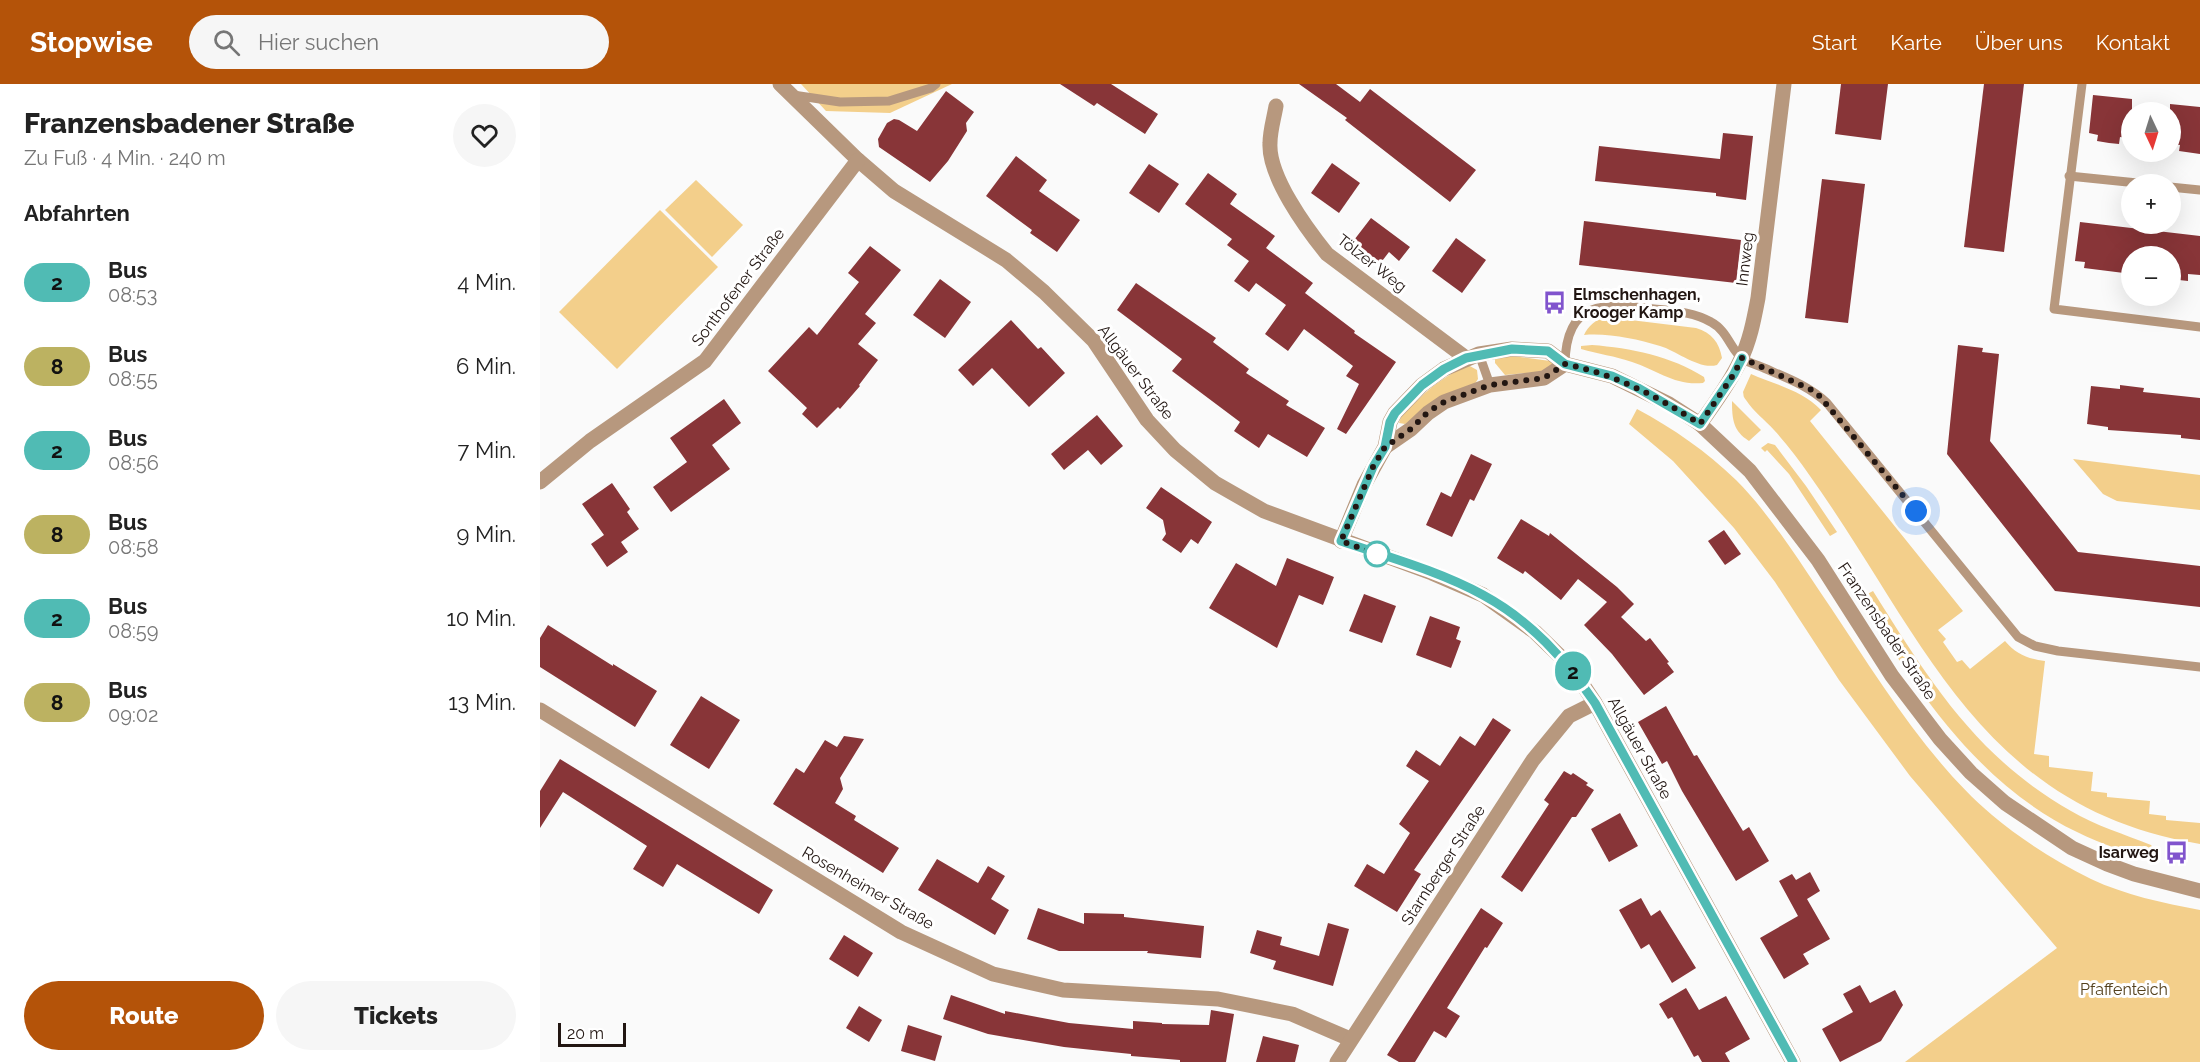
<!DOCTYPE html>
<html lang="de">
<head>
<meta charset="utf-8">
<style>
  :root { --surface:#fff; --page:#f6f6f6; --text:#222; --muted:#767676; --accent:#b45309 }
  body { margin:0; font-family:Raleway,sans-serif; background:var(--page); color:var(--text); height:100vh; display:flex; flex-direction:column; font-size:22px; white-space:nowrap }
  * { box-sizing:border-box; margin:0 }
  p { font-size:20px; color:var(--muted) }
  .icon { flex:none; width:33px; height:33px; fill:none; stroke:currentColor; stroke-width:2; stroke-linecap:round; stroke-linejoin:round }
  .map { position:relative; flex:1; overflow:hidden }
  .drawer { display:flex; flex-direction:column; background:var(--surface); width:540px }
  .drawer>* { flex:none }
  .badge { padding:0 12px; border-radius:20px; font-size:21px; line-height:39px }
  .needle { width:39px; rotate:176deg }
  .fabs { position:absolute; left:1581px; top:18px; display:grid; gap:12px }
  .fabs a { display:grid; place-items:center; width:60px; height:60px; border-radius:50%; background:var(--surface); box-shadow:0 6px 24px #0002; font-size:30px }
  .scale { position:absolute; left:18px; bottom:15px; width:68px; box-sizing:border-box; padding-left:6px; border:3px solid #221612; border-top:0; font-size:16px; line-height:21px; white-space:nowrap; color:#221612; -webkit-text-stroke:4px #fff; paint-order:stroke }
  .you { position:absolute; width:30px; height:30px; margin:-15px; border:4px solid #fff; border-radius:50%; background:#1a73e8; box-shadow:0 0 0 9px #1a73e833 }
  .map>.badge { position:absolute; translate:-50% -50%; box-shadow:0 0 0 3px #fff }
  h2 { padding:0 24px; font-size:22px; line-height:54px }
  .round { display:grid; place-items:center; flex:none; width:63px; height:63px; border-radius:32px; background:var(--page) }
  .summary { display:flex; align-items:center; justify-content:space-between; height:102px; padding:0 24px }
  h1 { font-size:28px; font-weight:800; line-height:45px }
  .action { display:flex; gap:12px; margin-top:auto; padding:12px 24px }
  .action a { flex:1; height:69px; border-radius:36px; background:var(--accent); color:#fff; font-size:24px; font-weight:800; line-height:69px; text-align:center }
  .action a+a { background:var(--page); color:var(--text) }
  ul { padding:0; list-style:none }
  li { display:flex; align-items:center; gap:18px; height:84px; padding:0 24px }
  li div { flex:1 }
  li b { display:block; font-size:22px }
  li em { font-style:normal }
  li .badge { min-width:66px; font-weight:700; text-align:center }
  header { display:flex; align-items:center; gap:36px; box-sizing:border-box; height:84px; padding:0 30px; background:var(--accent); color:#fff }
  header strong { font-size:28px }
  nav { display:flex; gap:33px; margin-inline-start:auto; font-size:21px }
  .search { width:420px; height:54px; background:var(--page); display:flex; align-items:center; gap:15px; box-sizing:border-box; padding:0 21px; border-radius:33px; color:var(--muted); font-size:22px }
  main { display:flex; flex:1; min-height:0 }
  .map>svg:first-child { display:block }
</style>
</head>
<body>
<header>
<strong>Stopwise</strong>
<div class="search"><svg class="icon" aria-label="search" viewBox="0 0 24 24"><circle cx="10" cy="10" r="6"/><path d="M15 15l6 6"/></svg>Hier suchen</div>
<nav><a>Start</a><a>Karte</a><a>Über uns</a><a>Kontakt</a></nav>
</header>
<main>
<section class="drawer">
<div class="summary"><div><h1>Franzensbadener Straße</h1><p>Zu Fuß · 4 Min. · 240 m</p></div><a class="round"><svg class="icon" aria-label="heart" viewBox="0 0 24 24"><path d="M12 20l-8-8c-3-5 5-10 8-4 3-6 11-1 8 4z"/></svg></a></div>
<h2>Abfahrten</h2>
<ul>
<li><span class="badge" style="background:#50bbb4;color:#111">2</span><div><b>Bus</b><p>08:53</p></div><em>4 Min.</em></li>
<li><span class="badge" style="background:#bcb261;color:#111">8</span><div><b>Bus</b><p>08:55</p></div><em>6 Min.</em></li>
<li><span class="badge" style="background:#50bbb4;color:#111">2</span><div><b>Bus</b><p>08:56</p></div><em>7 Min.</em></li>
<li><span class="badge" style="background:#bcb261;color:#111">8</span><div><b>Bus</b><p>08:58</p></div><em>9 Min.</em></li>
<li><span class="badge" style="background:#50bbb4;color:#111">2</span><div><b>Bus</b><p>08:59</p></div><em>10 Min.</em></li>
<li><span class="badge" style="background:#bcb261;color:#111">8</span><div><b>Bus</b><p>09:02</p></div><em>13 Min.</em></li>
</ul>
<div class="action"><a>Route</a><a>Tickets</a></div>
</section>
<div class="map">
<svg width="1660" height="978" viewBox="0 0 1660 978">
  <rect width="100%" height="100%" fill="#fafafa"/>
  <g fill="#f3cf8b">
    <polygon points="261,0 412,0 350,29 286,27"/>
    <polygon points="156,96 203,141 172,173 125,126"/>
    <polygon points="120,126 178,183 77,285 19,228"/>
    <path d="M1066 233 1156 244C1172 249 1179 258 1182 274L1177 281C1159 286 1137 267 1120 262 1096 255 1069 249 1044 251 1048 242 1056 235 1066 233Z"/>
    <path d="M1052 261C1091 264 1131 272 1164 293L1165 297 1163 299C1135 302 1117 286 1092 278 1075 272 1058 270 1041 265V262Z"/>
    <polygon points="972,272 1018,278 1020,286 965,291 955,279 955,275"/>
    <path d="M928 281 937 286 938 295 934 301 865 340 859 339 861 333C886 307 896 297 928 281Z"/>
    <path d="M1211 290C1234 300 1263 307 1281 326L1270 337 1423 527 1398 546 1406 555 1403 558 1417 578 1422 576 1430 585 1465 557C1476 570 1488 575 1505 577L1494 670 1509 672V683L1553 688 1551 707 1567 709V713L1610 717 1609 730 1626 732V736L1660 739V760C1440 724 1384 552 1270 392 1259 376 1247 360 1234 346 1225 336 1213 327 1206 316 1203 312 1204 313 1203 308Z"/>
    <path d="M1192 317 1221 346 1209 357C1193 347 1192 335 1192 317Z"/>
    <path d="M1097 325C1134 345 1166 367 1196 396 1232 432 1262 482 1291 524 1337 593 1389 678 1452 731 1482 756 1516 778 1551 795 1585 811 1623 819 1660 826V978H1365L1517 864 1370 692 1299 596 1235 498 1194 444 1133 377 1089 340Z"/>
    <polygon points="1228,359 1235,361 1266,402 1297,448 1290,452 1249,390 1227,366 1225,368 1221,364"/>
    <polygon points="1533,375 1660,391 1660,426 1577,417 1563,410"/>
    <path d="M1333 507C1389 596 1436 673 1531 727 1556 742 1584 750 1611 761L1614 765 1615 771C1586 770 1562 760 1537 748 1437 700 1376 605 1320 514Z"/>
  </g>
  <g fill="#883538">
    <polygon points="520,0 571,0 618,30 605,50 557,19 554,22"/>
    <polygon points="759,0 796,0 820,18 830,5 936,86 910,118 805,36 807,34"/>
    <polygon points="1301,0 1348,0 1341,56 1295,50"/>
    <polygon points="1444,0 1484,0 1464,168 1424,163"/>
    <polygon points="406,7 434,28 426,39 427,47 408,77 390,98 339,63 338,55 347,39 354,35 359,36 377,47"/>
    <polygon points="1553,11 1592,15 1592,55 1580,53 1579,60 1569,59 1557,57 1558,51 1549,49"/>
    <polygon points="1630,20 1660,23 1660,70 1639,67 1640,61 1630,59"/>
    <polygon points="1183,49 1213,52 1206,116 1176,112 1176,109 1055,97 1059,62 1180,75"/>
    <polygon points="476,72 507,96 499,107 540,136 517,168 490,149 492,146 446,112"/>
    <polygon points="792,79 820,99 799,129 771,109"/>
    <polygon points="609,80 639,100 619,129 589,109"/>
    <polygon points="668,89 697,110 690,120 735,152 726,164 773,199 765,209 815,247 814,249 856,278 806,350 797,345 819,300 806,292 813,282 764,245 748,267 725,250 746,221 716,199 709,208 694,197 709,177 687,161 692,155 645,120"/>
    <polygon points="1282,95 1325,100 1308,239 1265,234"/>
    <polygon points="831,134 870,163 859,177 849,168 839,181 811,160"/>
    <polygon points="1044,137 1201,156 1196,199 1039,181"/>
    <polygon points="1540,138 1660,152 1660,191 1648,190 1648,197 1630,195 1630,172 1592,172 1592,190 1544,184 1545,178 1535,177"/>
    <polygon points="916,154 946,176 922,209 892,187"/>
    <polygon points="330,162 361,186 325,230 336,239 318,260 338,276 319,301 320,302 300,325 298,323 277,344 262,330 267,324 228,287 269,243 277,251 319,198 308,189"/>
    <polygon points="400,195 431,218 405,254 373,231"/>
    <polygon points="596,199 676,254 673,258 709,285 706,289 749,317 746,321 785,344 767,373 728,350 719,364 694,347 700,338 632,287 642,275 577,226"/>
    <polygon points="471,236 498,265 501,263 525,289 489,323 452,284 433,302 418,286"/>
    <polygon points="1418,261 1443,264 1442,268 1459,270 1450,357 1538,468 1660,482 1660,523 1515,507 1407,370"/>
    <polygon points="1580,301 1604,304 1603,308 1660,314 1660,356 1641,354 1641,351 1568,346 1568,343 1547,340 1551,302 1580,305"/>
    <polygon points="184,315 201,339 172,361 190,385 131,428 113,403 147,378 130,354"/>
    <polygon points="557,331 583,362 561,381 548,366 524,386 511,370"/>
    <polygon points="931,370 952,380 934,417 930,415 912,453 886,441 901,408 911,413"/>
    <polygon points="72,399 90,425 87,428 99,445 81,458 88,468 67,483 51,460 64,451 42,420"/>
    <polygon points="621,403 672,438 658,460 651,455 641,469 622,456 626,450 623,436 606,424"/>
    <polygon points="981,435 1009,452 1010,449 1077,503 1094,520 1081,533 1106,557 1110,554 1129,578 1127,579 1134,588 1104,611 1072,570 1044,541 1067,518 1038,495 1021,516 985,487 983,490 957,474"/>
    <polygon points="1184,446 1201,470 1185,481 1168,457"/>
    <polygon points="747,474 794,493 783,521 759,511 737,564 669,524 696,479 736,502"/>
    <polygon points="824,510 856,522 842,559 809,547"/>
    <polygon points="890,532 920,543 916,555 921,557 911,584 876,571"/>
    <polygon points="8,541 73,582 73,580 117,607 95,643 0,583 0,554"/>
    <polygon points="161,612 200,636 169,685 130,661"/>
    <polygon points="1126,622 1154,672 1157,671 1203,747 1209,743 1229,777 1196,797 1142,707 1127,677 1122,680 1098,638"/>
    <polygon points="953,634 971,646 874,786 881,790 857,828 814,802 827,780 844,790 870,749 859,740 889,697 866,682 876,666 900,682 920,652 935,662"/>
    <polygon points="304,652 324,655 300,694 303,705 295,719 316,732 314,736 359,764 343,789 233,720 256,684 264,689 285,656 297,663"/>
    <polygon points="20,675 233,806 219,830 137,780 123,803 93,785 107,762 23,708 0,744 0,707"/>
    <polygon points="1024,687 1031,691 1033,689 1048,699 1046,701 1054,706 1036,733 1032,733 982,808 961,793 1009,720 1004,716"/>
    <polygon points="1080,729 1098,762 1069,778 1051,745"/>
    <polygon points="397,775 438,799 448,782 465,792 451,815 469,826 455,851 378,806"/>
    <polygon points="1270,788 1280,807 1267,815 1290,855 1263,870 1269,880 1244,895 1220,854 1258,832 1239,797 1252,790 1256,796"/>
    <polygon points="1101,814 1111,832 1120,826 1156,884 1132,899 1109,860 1101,865 1079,826"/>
    <polygon points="498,824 544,840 544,829 584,830 584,833 664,842 661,874 607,869 608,867 519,867 487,855"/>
    <polygon points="941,824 963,839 947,864 945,863 907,924 920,932 906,954 894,947 875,978 859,978 847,971"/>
    <polygon points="788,839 809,845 793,902 733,885 736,877 710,869 717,846 742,853 740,861 779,872"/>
    <polygon points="304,851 333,869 318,893 289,875"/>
    <polygon points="1320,901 1330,919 1355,906 1363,921 1341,957 1300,978 1282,945 1313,928 1303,910"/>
    <polygon points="1146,904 1159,926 1186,912 1210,955 1185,969 1190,978 1162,978 1158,971 1154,973 1132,933 1128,935 1119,920"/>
    <polygon points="411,911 465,930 465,927 529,939 593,945 593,937 622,939 622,940 669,941 671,926 694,930 686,978 640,978 640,976 591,972 591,970 524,963 448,950 403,935"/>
    <polygon points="319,922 342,936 329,958 306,944"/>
    <polygon points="368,941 402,952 395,977 361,967"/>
    <polygon points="723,952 759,961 755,978 716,978"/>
  </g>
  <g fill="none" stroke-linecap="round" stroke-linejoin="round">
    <g stroke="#b7987e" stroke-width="9">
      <polyline points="1542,0 1514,225 1660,243"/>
      <polyline points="253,11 300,18 349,17 391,4 396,0"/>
      <polyline points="1529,92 1607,100"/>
      <polyline points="1630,103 1660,106"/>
      <polyline points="939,270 950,301"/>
      <path d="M1025 280C1026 216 1064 219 1114 225 1134 227 1154 228 1171 238 1188 247 1191 267 1203 275 1209 279 1218 281 1224 284 1247 294 1269 302 1287 319L1478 553 1495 562 1518 567 1660 583"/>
    </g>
    <g stroke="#b7987e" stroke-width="15">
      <polyline points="240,0 318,76 354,107 466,176 504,208 554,257 607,336 635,366 675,399 724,427 892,489 943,511 995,548 1031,583 1055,619 1253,978"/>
      <path d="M736 22C734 34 730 47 730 59 728 92 766 144 787 170L926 274"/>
      <path d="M1160 340C1174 320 1190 299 1200 277 1210 257 1214 235 1218 214L1244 0"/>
      <polyline points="845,363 871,345 888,329 904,318 950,301 1004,294 1025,280"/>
      <polyline points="0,398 50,357 165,277 318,76"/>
      <polyline points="801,457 824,401 845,363 850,338 855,329 882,301 904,285 939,270 972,265 1008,267 1025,280 1072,292 1129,320 1160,340 1210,387 1278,476 1352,592 1400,655 1431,689 1465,719 1532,764 1567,780 1594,790 1660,807"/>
      <polyline points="0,626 361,848 453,890 523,906 678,915 752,930 810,955"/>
      <polyline points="797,978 993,676 1029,632 1055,619"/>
    </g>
  </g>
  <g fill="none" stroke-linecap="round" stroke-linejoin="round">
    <defs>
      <path id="line" d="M1202 274 1194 290 1160 340 1098 304 1072 292 1025 280 1008 267 972 265 926 274 904 285 882 301 855 329 850 338 845 363 833 383 801 457C848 473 899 487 943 511 991 537 1025 575 1055 619L1253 978"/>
    </defs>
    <use href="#line" stroke="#fff" stroke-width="14"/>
    <use href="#line" stroke="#50bbb4" stroke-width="9"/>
    <path stroke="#221612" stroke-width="6" stroke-dasharray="0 10.8" d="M837 470 801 457 833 383 845 363 871 345 888 328 904 318 950 301 1004 294 1025 280C1077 291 1116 312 1160 340L1194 290 1202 274 1276 308 1376 427"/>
  </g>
  <defs>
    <symbol id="bus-bare" viewBox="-9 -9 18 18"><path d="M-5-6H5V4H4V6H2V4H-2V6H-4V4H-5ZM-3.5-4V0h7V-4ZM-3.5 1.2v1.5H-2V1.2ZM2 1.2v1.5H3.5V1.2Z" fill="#8154cd" stroke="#fff" stroke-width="2.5" paint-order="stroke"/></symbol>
  </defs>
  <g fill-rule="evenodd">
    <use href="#bus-bare" x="998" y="202" width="33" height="33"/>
    <use href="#bus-bare" x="1620" y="752" width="33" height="33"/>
  </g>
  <circle fill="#fff" stroke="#50bbb4" stroke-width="3" cx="837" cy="470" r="12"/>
  <g text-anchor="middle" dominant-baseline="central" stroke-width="6" stroke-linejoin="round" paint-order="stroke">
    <g font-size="16" fill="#221612" stroke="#fff">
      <text transform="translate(1205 175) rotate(-83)">Innweg</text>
      <text transform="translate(832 179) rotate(38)">Tölzer Weg</text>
      <text transform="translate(198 203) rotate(-53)">Sonthofener Straße</text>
      <text transform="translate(596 288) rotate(53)">Allgäuer Straße</text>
      <text transform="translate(1347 547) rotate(56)">Franzensbader Straße</text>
      <text transform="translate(1100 664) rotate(61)">Allgäuer Straße</text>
      <text transform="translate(903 781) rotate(-57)">Starnberger Straße</text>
      <text transform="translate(328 804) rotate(30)">Rosenheimer Straße</text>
    </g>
    <g font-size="16" font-weight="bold" fill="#221612" stroke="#fff" text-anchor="start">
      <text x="1033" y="210">Elmschenhagen,<tspan x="1033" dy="18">Krooger Kamp</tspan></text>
      <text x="1619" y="768" text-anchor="end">Isarweg</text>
    </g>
    <g font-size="16" fill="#54411d" stroke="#fff">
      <text x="1584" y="905">Pfaffenteich</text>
    </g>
  </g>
</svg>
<div class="fabs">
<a><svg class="needle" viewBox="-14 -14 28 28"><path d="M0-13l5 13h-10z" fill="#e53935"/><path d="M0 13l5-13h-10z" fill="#767676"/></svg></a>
<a>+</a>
<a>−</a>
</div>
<div class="scale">20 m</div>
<div class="you" style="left:1376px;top:427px"></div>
<b class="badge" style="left:1033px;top:587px;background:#50bbb4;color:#111">2</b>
</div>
</main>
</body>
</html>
